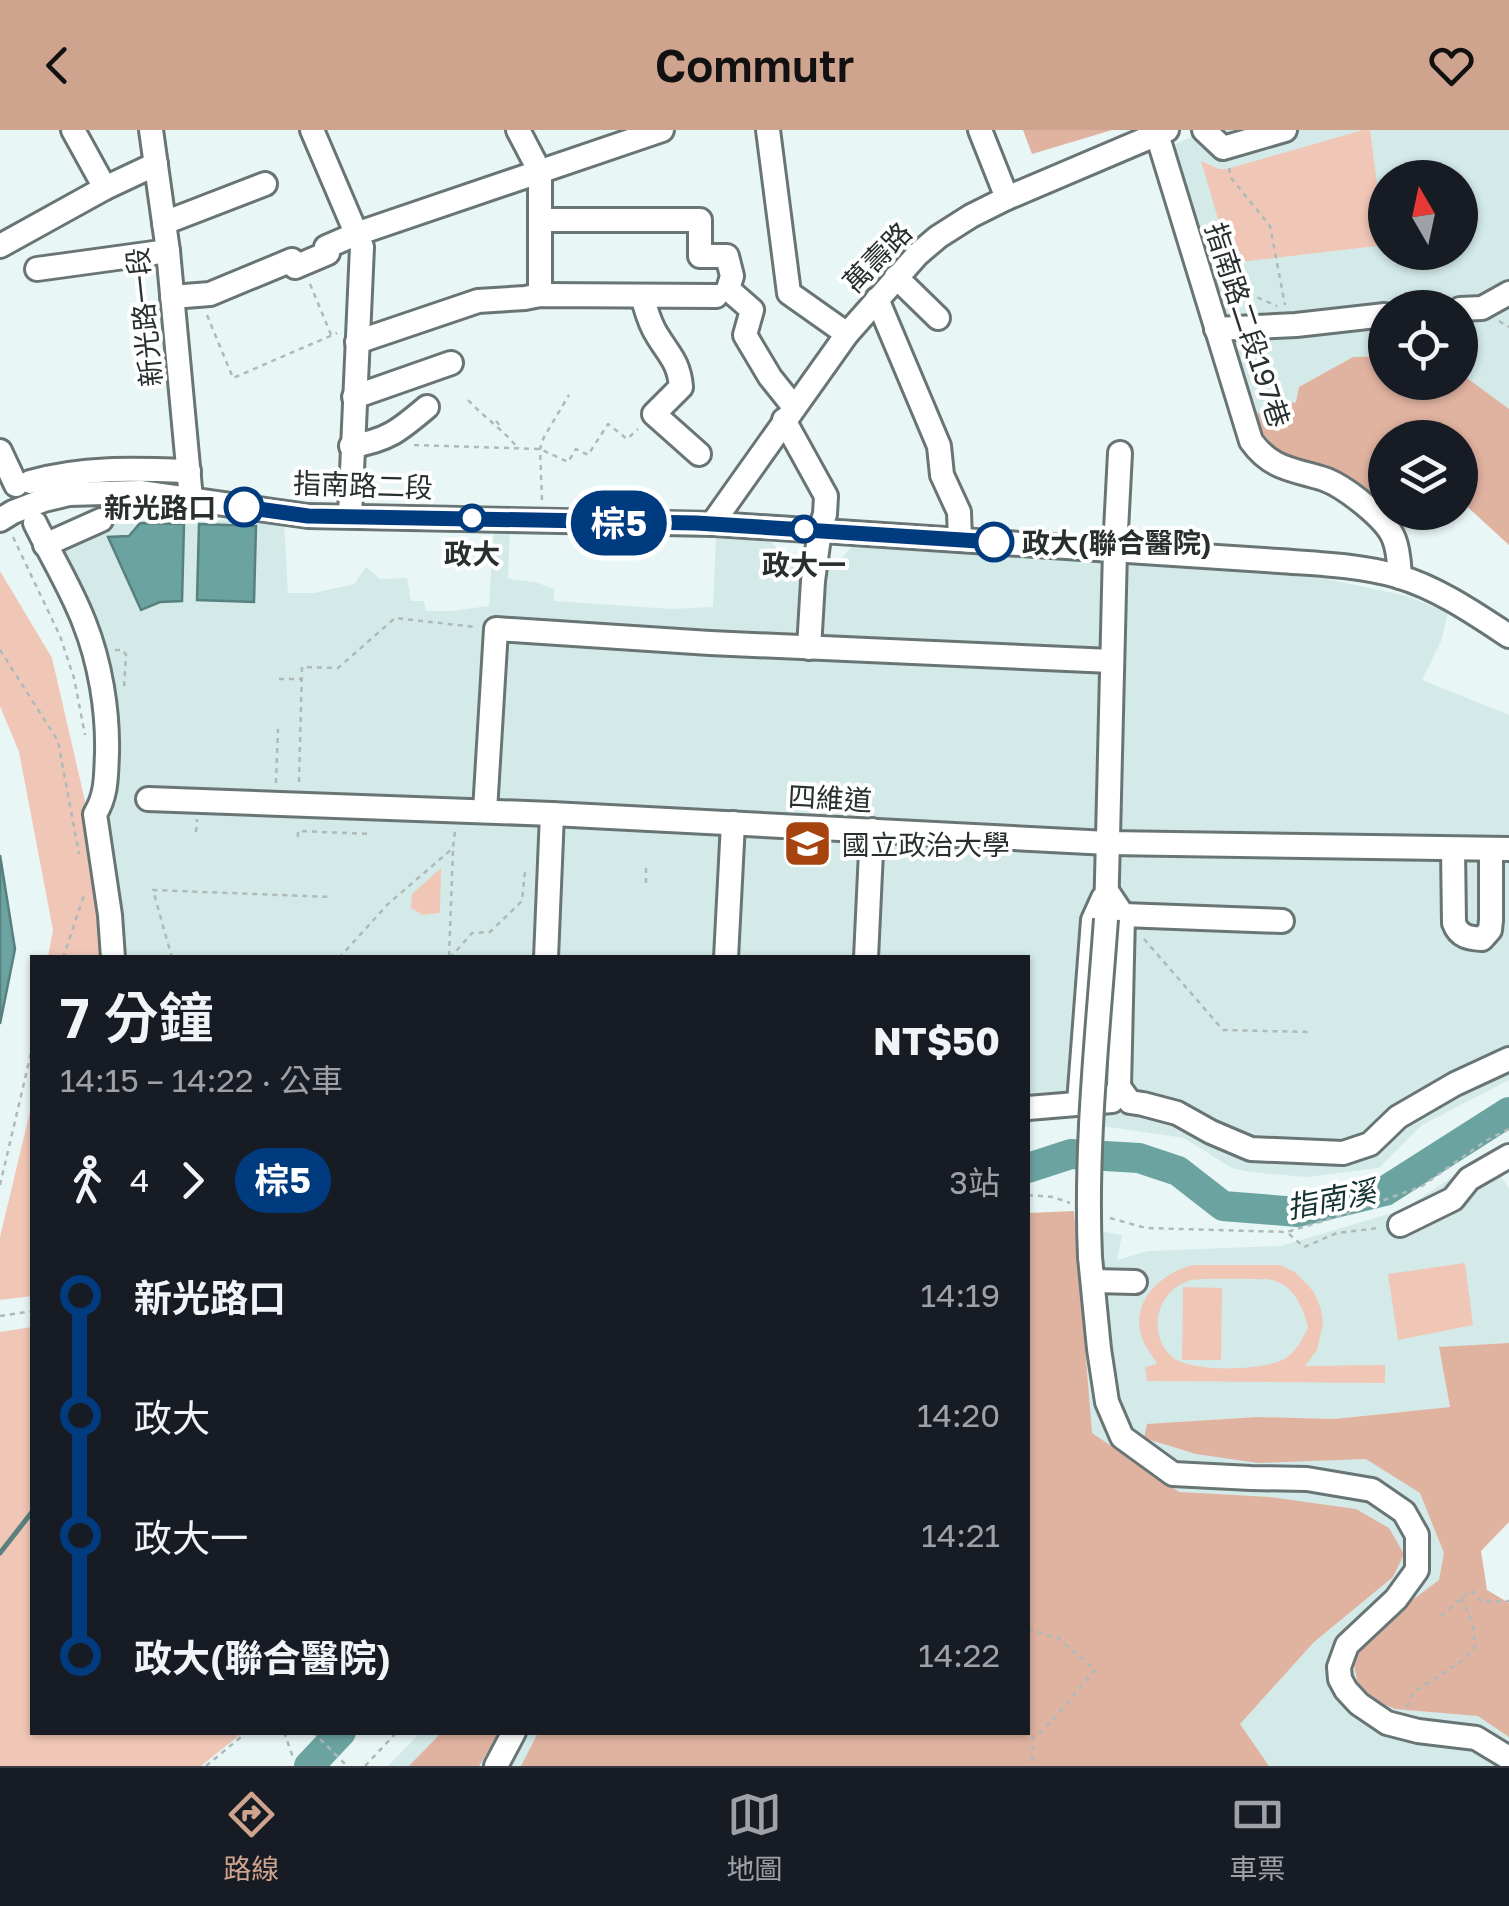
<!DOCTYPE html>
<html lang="zh-TW">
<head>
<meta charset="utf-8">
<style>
  :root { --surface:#171b24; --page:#242831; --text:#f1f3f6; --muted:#9ea1a6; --line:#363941; --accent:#cfa48e }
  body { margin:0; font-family:"Golos Text","Noto Sans TC",sans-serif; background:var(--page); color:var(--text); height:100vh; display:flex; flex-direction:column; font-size:38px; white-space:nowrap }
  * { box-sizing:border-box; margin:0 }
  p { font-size:32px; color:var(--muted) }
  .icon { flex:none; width:55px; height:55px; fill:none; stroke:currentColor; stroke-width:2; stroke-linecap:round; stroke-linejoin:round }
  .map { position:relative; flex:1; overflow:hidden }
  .sheet { position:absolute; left:30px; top:825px; width:1000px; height:780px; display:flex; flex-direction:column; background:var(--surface); border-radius:0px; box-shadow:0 2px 8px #0004 }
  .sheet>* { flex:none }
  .badge { padding:0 20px; border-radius:32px; font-size:35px; line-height:65px }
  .needle { width:65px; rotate:351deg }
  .buttons { position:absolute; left:1368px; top:30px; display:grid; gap:20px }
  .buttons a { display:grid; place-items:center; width:110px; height:110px; border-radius:50%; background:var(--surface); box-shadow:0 2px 8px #0004; font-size:50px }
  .map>.badge { position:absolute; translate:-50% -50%; box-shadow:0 0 0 5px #fff }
  .legs { display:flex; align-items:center; gap:15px; height:110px; padding:0 30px; font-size:32px }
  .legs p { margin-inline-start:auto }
  .summary { display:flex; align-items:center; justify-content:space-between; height:170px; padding:0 30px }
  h1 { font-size:55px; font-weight:600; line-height:75px }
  ul { padding:0 30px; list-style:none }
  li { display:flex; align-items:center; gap:35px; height:120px; font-size:38px }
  li i { display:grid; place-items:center; width:15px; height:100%; margin:0 12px; background:currentColor }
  li i::after { content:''; width:25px; height:25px; margin:-12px; border:8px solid; border-radius:50%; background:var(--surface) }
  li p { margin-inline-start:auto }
  li:first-child i { background:linear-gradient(#0000 50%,currentColor 0) }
  li:last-child i { background:linear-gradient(currentColor 50%,#0000 0) }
  header { display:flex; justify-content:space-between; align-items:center; height:130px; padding:0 30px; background:var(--accent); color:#111; font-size:45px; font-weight:600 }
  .tabs { display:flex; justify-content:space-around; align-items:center; height:140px; border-top:2px solid var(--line); background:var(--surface); font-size:28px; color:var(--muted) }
  .tabs a { display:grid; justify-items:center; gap:5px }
  .tabs .on { color:var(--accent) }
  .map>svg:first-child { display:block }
</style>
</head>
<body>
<header><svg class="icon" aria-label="back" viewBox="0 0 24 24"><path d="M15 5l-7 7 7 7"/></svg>Commutr<svg class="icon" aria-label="heart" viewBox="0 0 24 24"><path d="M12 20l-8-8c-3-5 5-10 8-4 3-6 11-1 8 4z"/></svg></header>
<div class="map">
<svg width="1509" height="1636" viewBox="0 0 1509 1636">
  <rect width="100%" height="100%" fill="#e8f6f5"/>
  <g fill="#d3eae8" fill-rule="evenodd">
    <path d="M1208 0H1509V361L1460 308 1292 307 1264 314 1263 297 1251 292 1168 17ZM1385 48H1460V122H1385ZM1385 178H1460V252H1385Z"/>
    <polygon points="112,390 284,391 288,463 314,463 354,454 366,437 380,449 407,448 411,471 424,471 426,481 451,481 489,476 494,398 510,399 508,449 535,452 554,459 554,471 671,479 713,477 716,406 768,409 797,439 832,439 855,413 1284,440 1407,466 1448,483 1441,511 1422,550 1509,585 1509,950 1422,995 1379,1038 1306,1047 1250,1042 1232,1038 1184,1008 1102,996 1103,980 1028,985 1028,828 123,827 100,684 99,590 80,500 34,413"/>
    <polygon points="1485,1026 1509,1058 1509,1213 1439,1218 1450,1277 1334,1289 1257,1287 1182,1292 1459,1288 1453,1458 1509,1512 1509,1636 388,1636 420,1603 1028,1602 1028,1088 1122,1105 1117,1130 1148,1121 1281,1116 1402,1080"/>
  </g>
  <g fill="#f0c7b7" fill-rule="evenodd">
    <polygon points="1363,0 1370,0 1385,115 1231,133 1201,31 1219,39 1227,39"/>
    <polygon points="0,441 52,528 88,684 109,827 48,827 53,800 19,622 0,576"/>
    <polygon points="441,738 440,783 423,785 411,778 412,764"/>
    <polygon points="32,973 32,1166 0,1170 0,1107"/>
    <polygon points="1465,1133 1473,1195 1398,1210 1388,1144"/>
    <path d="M1193 1135H1280L1295 1142 1314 1162 1321 1179 1323 1193 1317 1220 1305 1236 1385 1235V1253L1147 1251 1145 1237 1157 1234C1153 1227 1148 1220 1144 1213 1127 1175 1158 1144 1193 1135ZM1267 1149C1292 1153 1302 1173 1308 1197 1303 1208 1297 1221 1286 1228 1266 1241 1191 1243 1172 1227 1147 1204 1156 1162 1188 1151 1202 1147 1249 1150 1267 1149Z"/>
    <polygon points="1183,1157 1222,1158 1221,1230 1182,1230"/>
    <polygon points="32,1197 32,1602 242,1603 201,1636 0,1636 0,1202"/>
  </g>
  <g fill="#e0b2a0">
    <polygon points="1023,0 1112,0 1032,24"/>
    <polygon points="1385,226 1385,252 1460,252 1460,243 1509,279 1509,415 1460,370 1460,308 1385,308 1385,382 1282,326 1257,296 1258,283 1296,272 1299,257 1353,227"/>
    <polygon points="1074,1081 1092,1303 1179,1362 1270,1367 1356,1379 1389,1398 1404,1424 1393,1447 1314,1512 1240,1594 1269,1636 521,1636 538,1603 1028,1602 1028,1083"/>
    <polygon points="1509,1213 1509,1392 1481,1421 1487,1460 1509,1473 1509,1607 1478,1586 1395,1579 1371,1569 1359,1558 1351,1522 1395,1483 1439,1450 1444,1423 1420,1363 1366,1329 1258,1333 1196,1324 1144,1308 1147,1294 1257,1287 1334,1289 1450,1277 1439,1217"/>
    <polygon points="442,1602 499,1602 499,1603 479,1636 409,1636"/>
  </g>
  <g fill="#6ba3a1" stroke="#57807f" stroke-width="2.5">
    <polygon points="140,393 184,394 182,471 160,472 141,480 108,407 129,406"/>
    <polygon points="199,394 256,396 254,472 197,470"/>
    <polygon points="0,725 15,819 0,894"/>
  </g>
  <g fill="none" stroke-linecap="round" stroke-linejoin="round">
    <polyline stroke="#57807f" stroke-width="5" points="0,1423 32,1382"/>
    <g stroke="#6ba3a1" stroke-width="30">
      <polyline points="1028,1038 1071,1024 1139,1028 1178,1041 1223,1076 1298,1082 1385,1061 1509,982"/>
      <polyline points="309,1636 341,1602"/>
    </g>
    <defs>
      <g id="minor">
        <polyline points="73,0 105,58"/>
        <polyline points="151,0 168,121 191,369"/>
        <polyline points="312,0 362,117 350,386"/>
        <polyline points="518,0 540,42 540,165"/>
        <polyline points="768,0 789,163 847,204"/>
        <polyline points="980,0 1007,68"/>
        <polyline points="1204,0 1223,18 1285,0"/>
        <path d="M1157 4 1251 311C1272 340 1293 339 1324 349 1344 356 1387 389 1394 409 1399 421 1399 435 1400 447"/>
        <polyline points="540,90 700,90 700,126 727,126 732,146 728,159 752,180 745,205 770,247 794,277"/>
        <polyline points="164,93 265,54"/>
        <polyline points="0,116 105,58 156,34"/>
        <polyline points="37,139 168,121"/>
        <polyline points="896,147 938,188"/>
        <path d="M642 166C646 179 649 193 657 205 669 225 679 232 681 257L654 284 699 324"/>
        <polyline points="172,167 210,164 292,130 295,137 328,123 326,117 356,104 662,0"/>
        <polyline points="877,169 939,316 942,345 959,382 960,410"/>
        <polyline points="1460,179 1482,178 1509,163"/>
        <polyline points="1216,199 1296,195 1385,185"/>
        <polyline points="357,212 478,171 525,168 540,165 716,166"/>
        <polyline points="354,267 451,233"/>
        <polyline points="784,290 826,366 825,384 820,400 813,451 809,518"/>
        <path d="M351 316C387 311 400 300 427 277"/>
        <polyline points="0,321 16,355"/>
        <path d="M30 352C83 337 134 339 189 341"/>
        <path d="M0 390 13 382 44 370 69 364 140 362 308 386 715 394 1279 431C1319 434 1359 435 1397 446 1438 458 1474 483 1509 506"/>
        <path d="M35 393C51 426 71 458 84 492 100 532 108 580 107 623 106 645 107 665 95 684L110 785 113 828"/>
        <polyline points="712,394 847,204 918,124 938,107 971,86 1007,68 1167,0"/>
        <polyline points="45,415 101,390"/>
        <polyline points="148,669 552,684 1108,713 1509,719"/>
        <polyline points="485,681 496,499 710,513 1111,531"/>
        <path d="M1453 719 1454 793C1459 807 1469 808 1482 809L1490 800 1491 790V719"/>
        <polyline points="1123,785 1282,791"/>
        <polyline points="1106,789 1115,420 1120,323"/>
        <polyline points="546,828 552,684"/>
        <polyline points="726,828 733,693"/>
        <polyline points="866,828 872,700"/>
        <polyline points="1119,957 1130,972 1143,974 1177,983 1211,1002 1251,1019 1343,1023 1370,1014 1398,987 1455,954 1509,929"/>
        <polyline points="1079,973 1093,790 1103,768"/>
        <polyline points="1028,978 1112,971 1119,957 1123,785 1107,761"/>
        <polyline points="1400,1095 1453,1069 1469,1049 1509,1026"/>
        <polyline points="1090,1127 1099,1219 1107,1272 1122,1307 1173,1344 1251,1348 1307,1349 1372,1360 1404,1382 1417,1405 1417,1440 1396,1469 1347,1515 1339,1537 1340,1549 1346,1560 1359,1574 1387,1593 1418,1601 1476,1608 1509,1628"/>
        <polyline points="1093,1151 1135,1152"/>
        <polyline points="496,1636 514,1602"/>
      </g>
    </defs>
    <use href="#minor" stroke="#697575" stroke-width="28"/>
    <g stroke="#aebab9" stroke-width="2.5" stroke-dasharray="5 5" stroke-linecap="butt">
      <polyline points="1229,38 1231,48 1270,96 1285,175"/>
      <polyline points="310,154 332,207"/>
      <polyline points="1228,171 1254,166 1277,176"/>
      <polyline points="207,185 233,248 337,203"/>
      <polyline points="1499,191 1509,197"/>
      <path d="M468 270C484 287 502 299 517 317"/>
      <polyline points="496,291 502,298"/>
      <polyline points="414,315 540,319 568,332 576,319 588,325 608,294 627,309 638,299"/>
      <polyline points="542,370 540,319 544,307 569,265"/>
      <polyline points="13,407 60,506 74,548 85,605"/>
      <polyline points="0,520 58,611 79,724"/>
      <polyline points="115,520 123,520 126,525 124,558"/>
      <polyline points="279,549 301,549"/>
      <polyline points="299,652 302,537 338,538 395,488 475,497"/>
      <polyline points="276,653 278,599"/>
      <polyline points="196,702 197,689"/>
      <polyline points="298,707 298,701 372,704"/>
      <polyline points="646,753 646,737"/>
      <polyline points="1144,809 1223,900 1310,902"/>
      <polyline points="449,826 453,720"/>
      <polyline points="63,828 85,762"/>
      <polyline points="172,828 153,760 331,767"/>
      <polyline points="339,828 388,774 453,718 455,701"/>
      <polyline points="450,828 472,803 490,802 522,771 525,742 529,742"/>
      <polyline points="0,1055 32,919"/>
      <polyline points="1028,1065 1053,1067 1070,1073"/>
      <polyline points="1110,1088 1146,1098 1287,1102 1349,1083 1422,1056 1487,1010 1509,999"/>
      <polyline points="1289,1104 1304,1117 1337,1103 1379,1098"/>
      <polyline points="0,1186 32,1181"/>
      <polyline points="1441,1486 1471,1460 1482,1472 1509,1471"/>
      <path d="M1028 1499 1058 1508 1095 1540C1074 1563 1057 1589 1033 1608L1032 1636"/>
      <polyline points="1407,1577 1414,1562 1463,1530 1475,1517 1473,1495 1462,1468"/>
      <polyline points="284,1602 294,1630"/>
      <polyline points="313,1602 347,1636"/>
      <polyline points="206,1636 247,1602"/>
      <polyline points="365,1636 397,1602"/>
    </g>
    <use href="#minor" stroke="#fff" stroke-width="22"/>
    <defs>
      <path id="minor-bridge" d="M1090 1127C1085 1015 1098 901 1106 789"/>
    </defs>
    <use href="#minor-bridge" stroke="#697575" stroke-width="28" stroke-linecap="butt"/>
    <use href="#minor-bridge" stroke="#fff" stroke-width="22"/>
  </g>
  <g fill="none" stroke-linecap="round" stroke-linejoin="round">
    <defs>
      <polyline id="line-1" points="244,377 308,386 696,393 994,412"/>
    </defs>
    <use href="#line-1" stroke="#fff" stroke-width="22"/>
    <use href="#line-1" stroke="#003b80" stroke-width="15"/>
  </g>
  <defs>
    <symbol id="university-square" viewBox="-11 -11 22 22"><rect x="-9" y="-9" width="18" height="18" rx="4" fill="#a6430e" stroke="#fff"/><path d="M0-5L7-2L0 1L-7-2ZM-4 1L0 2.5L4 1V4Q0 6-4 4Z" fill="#fff"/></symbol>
  </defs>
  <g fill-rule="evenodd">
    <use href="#university-square" x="780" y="686" width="55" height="55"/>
  </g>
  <g fill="#fff" stroke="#003b80" stroke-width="5">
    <circle cx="244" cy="377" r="18"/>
    <circle cx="472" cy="388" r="12"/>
    <circle cx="804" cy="399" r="12"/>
    <circle cx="994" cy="412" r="18"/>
  </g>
  <g text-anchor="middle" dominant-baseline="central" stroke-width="8" stroke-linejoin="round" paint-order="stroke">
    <g font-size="28" fill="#292f2f" stroke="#fff">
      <text transform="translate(877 127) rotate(-46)">萬壽路</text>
      <text transform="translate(144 187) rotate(-96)">新光路一段</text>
      <text transform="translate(1248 195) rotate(72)">指南路二段197巷</text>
      <text transform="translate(363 355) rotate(2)">指南路二段</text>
      <text transform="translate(830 668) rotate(3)">四維道</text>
    </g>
    <g font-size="28" font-weight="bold" fill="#292f2f" stroke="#fff">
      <text x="216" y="377" text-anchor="end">新光路口</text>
      <text x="1022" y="412" text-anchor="start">政大(聯合醫院)</text>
      <text x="472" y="423">政大</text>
      <text x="804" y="434">政大一</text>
    </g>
    <g font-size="28" fill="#292f2f" stroke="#fff" text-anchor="start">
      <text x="842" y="714">國立政治大學</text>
    </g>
    <g font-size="30" font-style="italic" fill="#143231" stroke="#fff">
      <text transform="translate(1331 1069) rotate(-11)">指南溪</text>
    </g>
  </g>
</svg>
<div class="buttons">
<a><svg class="needle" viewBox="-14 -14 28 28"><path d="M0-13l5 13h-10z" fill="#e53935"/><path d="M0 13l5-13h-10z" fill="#9ea1a6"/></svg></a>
<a><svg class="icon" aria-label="locate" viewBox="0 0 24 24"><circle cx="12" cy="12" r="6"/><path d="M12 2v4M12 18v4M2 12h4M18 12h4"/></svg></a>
<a><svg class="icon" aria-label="layers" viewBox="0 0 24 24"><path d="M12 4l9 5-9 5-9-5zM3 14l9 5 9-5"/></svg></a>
</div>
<b class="badge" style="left:619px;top:393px;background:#003b80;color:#fff">棕5</b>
<section class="sheet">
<div class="summary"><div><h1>7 分鐘</h1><p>14:15 – 14:22 · 公車</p></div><b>NT$50</b></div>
<div class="legs"><svg class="icon" aria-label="walk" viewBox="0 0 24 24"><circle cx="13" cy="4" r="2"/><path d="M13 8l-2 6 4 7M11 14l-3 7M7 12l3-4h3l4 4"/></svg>4<svg class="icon" aria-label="forward" viewBox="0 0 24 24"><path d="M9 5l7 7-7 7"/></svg><b class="badge" style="background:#003b80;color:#fff">棕5</b><p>3站</p></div>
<ul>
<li><i style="color:#003b80"></i><b>新光路口</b><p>14:19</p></li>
<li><i style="color:#003b80"></i><span>政大</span><p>14:20</p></li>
<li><i style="color:#003b80"></i><span>政大一</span><p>14:21</p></li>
<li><i style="color:#003b80"></i><b>政大(聯合醫院)</b><p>14:22</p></li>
</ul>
</section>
</div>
<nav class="tabs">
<a class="on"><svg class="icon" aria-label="directions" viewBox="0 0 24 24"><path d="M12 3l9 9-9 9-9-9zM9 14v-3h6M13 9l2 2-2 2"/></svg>路線</a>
<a><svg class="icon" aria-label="map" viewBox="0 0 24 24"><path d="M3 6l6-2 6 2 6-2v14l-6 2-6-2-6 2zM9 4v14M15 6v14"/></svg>地圖</a>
<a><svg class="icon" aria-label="tickets" viewBox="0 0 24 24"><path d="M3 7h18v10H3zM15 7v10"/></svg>車票</a>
</nav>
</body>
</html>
